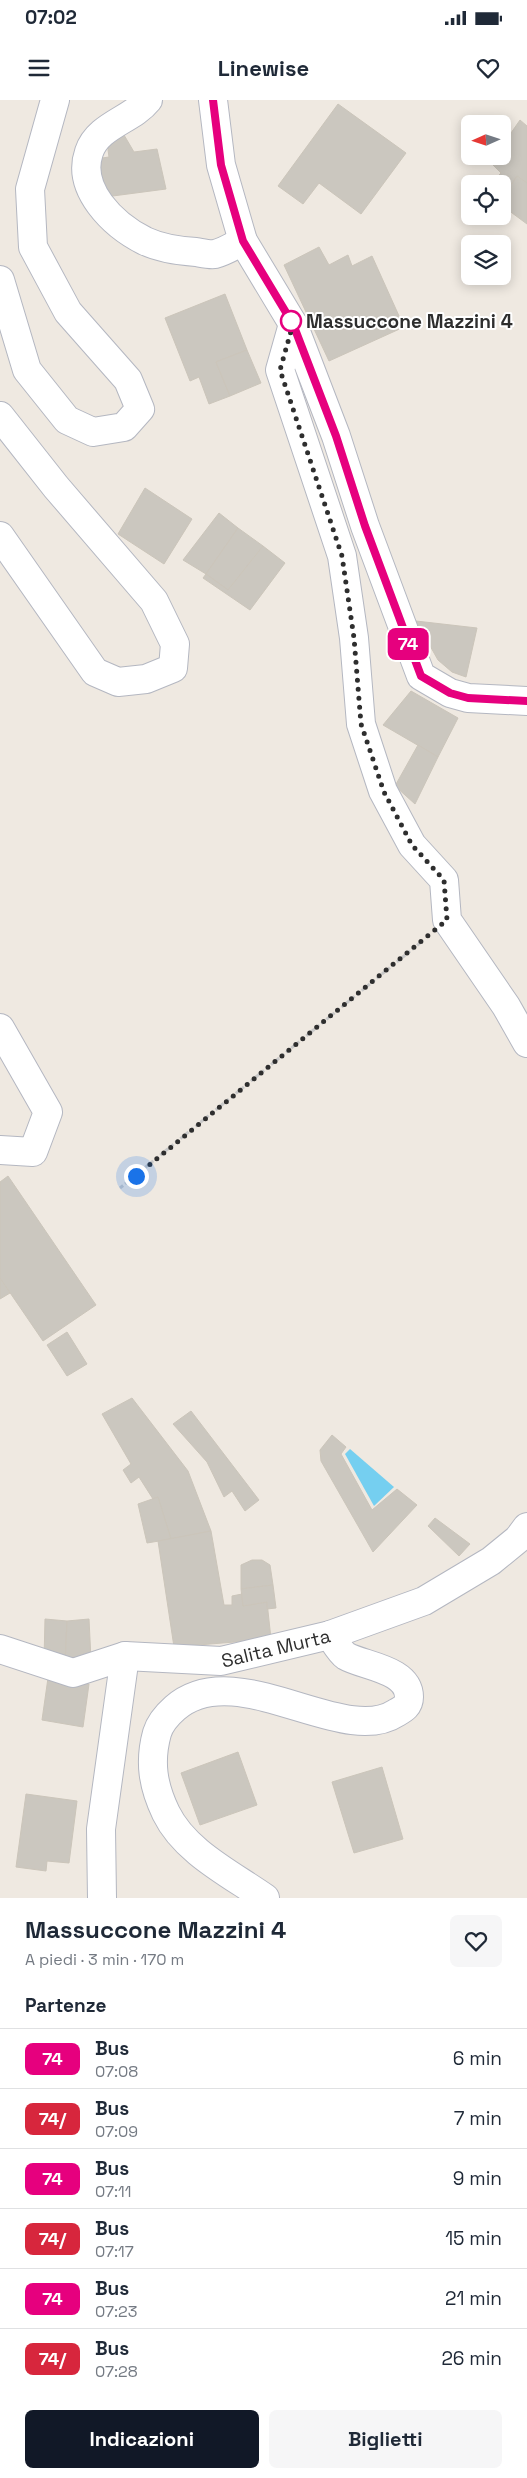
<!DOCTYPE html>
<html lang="it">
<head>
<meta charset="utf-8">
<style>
  :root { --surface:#fff; --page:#f6f6f7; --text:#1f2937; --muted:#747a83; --line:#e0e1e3; --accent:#111827 }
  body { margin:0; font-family:"Space Grotesk",sans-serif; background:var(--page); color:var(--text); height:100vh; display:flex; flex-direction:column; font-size:19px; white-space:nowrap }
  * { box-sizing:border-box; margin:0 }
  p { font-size:16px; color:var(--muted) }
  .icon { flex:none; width:28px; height:28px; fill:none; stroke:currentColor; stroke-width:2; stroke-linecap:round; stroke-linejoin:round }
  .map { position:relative; height:1798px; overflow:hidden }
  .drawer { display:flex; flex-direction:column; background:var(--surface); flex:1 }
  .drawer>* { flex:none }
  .badge { padding:0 10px; border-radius:8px; font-size:18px; line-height:32px }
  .needle { width:32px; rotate:267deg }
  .controls { position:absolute; left:461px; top:15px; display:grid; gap:10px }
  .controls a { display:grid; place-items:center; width:50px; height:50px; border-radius:8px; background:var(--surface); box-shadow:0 2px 12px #0003; font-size:25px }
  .you { position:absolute; width:25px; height:25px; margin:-12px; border:4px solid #fff; border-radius:50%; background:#1a73e8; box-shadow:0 0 0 8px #1a73e833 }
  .map>.badge { position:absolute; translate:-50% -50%; box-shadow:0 0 0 2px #fff }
  h2 { padding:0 25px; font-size:19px; line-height:45px }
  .round { display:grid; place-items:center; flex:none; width:52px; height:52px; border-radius:8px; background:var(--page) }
  .overview { display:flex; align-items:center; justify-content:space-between; height:85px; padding:0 25px }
  h1 { font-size:24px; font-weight:800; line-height:38px }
  .action { display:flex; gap:10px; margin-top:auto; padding:10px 25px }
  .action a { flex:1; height:58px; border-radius:8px; background:var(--accent); color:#fff; font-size:20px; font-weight:800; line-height:58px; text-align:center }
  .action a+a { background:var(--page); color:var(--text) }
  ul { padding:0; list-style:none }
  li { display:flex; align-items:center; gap:15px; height:60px; padding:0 25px; border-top:1px solid var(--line) }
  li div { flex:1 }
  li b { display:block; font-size:19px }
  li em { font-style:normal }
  li .badge { min-width:55px; font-weight:700; text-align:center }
  .status { display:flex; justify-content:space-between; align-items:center; height:35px; padding:0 25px; background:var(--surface); direction:ltr }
  .status svg { height:14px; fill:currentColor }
  header { display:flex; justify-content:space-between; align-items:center; height:65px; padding:0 25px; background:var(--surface); font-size:22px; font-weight:800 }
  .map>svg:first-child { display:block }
</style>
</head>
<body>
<div class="status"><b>07:02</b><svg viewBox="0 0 49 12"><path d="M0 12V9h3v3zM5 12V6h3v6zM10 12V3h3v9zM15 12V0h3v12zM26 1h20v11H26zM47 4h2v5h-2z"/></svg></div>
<header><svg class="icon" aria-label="menu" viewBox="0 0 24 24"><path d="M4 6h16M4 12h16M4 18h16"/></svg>Linewise<svg class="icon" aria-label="heart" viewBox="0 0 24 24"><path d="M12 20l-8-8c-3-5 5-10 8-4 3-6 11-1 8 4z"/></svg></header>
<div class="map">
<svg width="527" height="1798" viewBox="0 0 527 1798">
  <rect width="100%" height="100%" fill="#efe9e1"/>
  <polygon fill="#75cff0" points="350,1349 394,1387 374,1406 345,1354"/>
  <g fill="#cbc7bf" stroke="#cbc5ba">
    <polygon points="338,4 406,53 361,114 319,83 303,104 278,86"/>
    <polygon points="520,20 527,26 527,83 517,76 512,84 499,75 501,73 491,63 496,56 502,56 502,46"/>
    <polygon points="124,35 134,52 157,49 166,89 105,97 95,59 109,57 108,50 111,38"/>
    <polygon points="499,75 512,84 517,76 527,83 527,124 504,107 502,84 494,84"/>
    <polygon points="319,147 329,165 348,155 352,166 372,156 404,227 329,261 284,165"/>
    <polygon points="225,194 247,250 216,262 230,296 209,304 199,277 190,281 165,218"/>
    <polygon points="247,250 261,283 230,296 216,262"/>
    <polygon points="145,388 192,419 164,464 118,434"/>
    <polygon points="219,413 238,428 206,474 183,460"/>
    <polygon points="238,428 263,446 228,490 206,474"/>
    <polygon points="263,446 285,463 250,510 203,478 206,474 228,490"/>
    <polygon points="416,521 477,528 466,577 452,572 438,560"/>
    <polygon points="411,591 458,618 438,657 383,625"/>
    <polygon points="418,645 438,657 415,704 395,686"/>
    <polygon points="8,1076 96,1205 43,1241 0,1178 0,1082"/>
    <polygon points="0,1178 10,1193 0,1199"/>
    <polygon points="67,1232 87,1264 67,1276 47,1245"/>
    <polygon points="132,1298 188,1371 211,1431 171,1439 158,1397 153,1399 139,1377 131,1383 123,1370 131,1364 102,1314"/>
    <polygon points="191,1311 259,1400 245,1411 232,1391 224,1397 207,1362 173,1324"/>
    <polygon points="332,1335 346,1347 341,1354 372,1410 397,1389 417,1405 373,1452 321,1361 320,1350"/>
    <polygon points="158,1397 171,1439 147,1443 138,1404"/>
    <polygon points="435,1418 470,1444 459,1456 428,1426"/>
    <polygon points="211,1431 224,1505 232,1505 232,1496 242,1494 243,1506 267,1502 271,1539 174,1547 158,1441"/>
    <polygon points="252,1460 262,1460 270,1465 273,1485 241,1489 241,1465"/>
    <polygon points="273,1485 276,1508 267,1509 267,1502 243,1506 241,1489"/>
    <polygon points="45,1519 67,1521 65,1564 44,1560"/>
    <polygon points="89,1519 91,1560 65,1564 67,1521"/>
    <polygon points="48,1578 89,1584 83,1627 42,1620"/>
    <polygon points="238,1652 257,1705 200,1725 181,1673"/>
    <polygon points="382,1667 403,1739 354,1753 332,1682"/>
    <polygon points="26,1694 77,1701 69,1763 47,1761 46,1771 16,1767"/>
  </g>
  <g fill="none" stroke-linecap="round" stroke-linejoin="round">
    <defs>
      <g id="pedestrian">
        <polyline points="293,224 280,270 342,456 354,538 361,624 383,691 412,745 444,780 447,820 506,906 527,943"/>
        <path id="s1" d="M0 1549 73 1573 125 1556 221 1561 330 1535 424 1501 491 1461 518 1439 527 1427"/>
        <polyline points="102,1798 101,1729 125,1556"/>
      </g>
      <g id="minor">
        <path d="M148 0C132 20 98 25 89 52 76 89 113 125 145 141 160 148 179 151 196 152 202 153 210 155 215 154 224 152 235 145 243 141"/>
        <polyline points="213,0 221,65 243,141 293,224 336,336 365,426 421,576 450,593 468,598 527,601"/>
        <polyline points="0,180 27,270 67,320 93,332 124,327 140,309 128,280 68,212 33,147 30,89 55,0"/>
        <polyline points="0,316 56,387 154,501 175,544 173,568 146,579 118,582 95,572 0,436"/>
        <polyline points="0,928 48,1012 33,1052 0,1050"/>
        <path d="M265 1798C231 1774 185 1752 166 1713 153 1686 149 1662 157 1633 160 1623 167 1615 175 1608 236 1555 343 1648 396 1613 403 1609 409 1606 409 1597 409 1569 363 1566 346 1556 340 1552 334 1541 330 1535"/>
      </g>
    </defs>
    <use href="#pedestrian" stroke="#b4b7c1" stroke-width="30"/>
    <use href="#minor" stroke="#b4b7c1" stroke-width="30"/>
    <polyline stroke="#c9c9c9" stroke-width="3" stroke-dasharray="4 2.5" stroke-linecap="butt" points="120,1088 420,843"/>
    <use href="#pedestrian" stroke="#fff" stroke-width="28"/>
    <use href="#minor" stroke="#fff" stroke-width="28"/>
  </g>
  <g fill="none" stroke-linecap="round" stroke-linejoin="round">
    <defs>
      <polyline id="line" points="213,0 221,65 243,141 293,224 336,336 365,426 421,576 450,593 468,598 527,601"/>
    </defs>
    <use href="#line" stroke="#fff" stroke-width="11"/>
    <use href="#line" stroke="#e6007e" stroke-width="8"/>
    <polyline stroke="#2e2e2e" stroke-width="5" stroke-dasharray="0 9" points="136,1076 447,820 444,780 412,745 384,692 361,624 354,538 342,456 280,270 293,224 291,221"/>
  </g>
  <circle fill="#fff" stroke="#e6007e" stroke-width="2.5" cx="291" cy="221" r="10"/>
  <g text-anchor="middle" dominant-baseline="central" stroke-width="4" stroke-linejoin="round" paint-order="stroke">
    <g font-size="19" font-weight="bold" fill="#2e2e2e" stroke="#fff" text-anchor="start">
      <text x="306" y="221">Massuccone Mazzini 4</text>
    </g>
    <g font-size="19" fill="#2e2e2e" stroke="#fff">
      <text stroke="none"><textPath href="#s1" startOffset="284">Salita Murta</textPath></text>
    </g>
  </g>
</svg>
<div class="controls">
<a><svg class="needle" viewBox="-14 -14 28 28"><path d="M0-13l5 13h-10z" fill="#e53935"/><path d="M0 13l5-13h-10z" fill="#747a83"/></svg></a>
<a><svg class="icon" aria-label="locate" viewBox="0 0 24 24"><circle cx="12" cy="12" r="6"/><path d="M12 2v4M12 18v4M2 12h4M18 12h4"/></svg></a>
<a><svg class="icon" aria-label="layers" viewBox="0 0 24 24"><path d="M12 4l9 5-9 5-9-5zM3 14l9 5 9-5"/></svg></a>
</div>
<div class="you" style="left:136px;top:1076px"></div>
<b class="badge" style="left:408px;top:544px;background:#e6007e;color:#fff">74</b>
</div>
<section class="drawer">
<div class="overview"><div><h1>Massuccone Mazzini 4</h1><p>A piedi · 3 min · 170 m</p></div><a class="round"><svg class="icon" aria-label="heart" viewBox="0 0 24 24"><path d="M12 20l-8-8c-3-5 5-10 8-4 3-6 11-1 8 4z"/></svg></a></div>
<h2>Partenze</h2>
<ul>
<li><span class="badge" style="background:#e6007e;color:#fff">74</span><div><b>Bus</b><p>07:08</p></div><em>6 min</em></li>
<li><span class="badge" style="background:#d7263d;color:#fff">74/</span><div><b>Bus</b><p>07:09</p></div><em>7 min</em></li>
<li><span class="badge" style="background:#e6007e;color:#fff">74</span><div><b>Bus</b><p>07:11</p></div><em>9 min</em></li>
<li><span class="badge" style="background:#d7263d;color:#fff">74/</span><div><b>Bus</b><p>07:17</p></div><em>15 min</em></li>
<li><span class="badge" style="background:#e6007e;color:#fff">74</span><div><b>Bus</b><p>07:23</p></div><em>21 min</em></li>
<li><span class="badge" style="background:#d7263d;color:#fff">74/</span><div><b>Bus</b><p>07:28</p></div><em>26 min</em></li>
</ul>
<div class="action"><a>Indicazioni</a><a>Biglietti</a></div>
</section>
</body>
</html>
